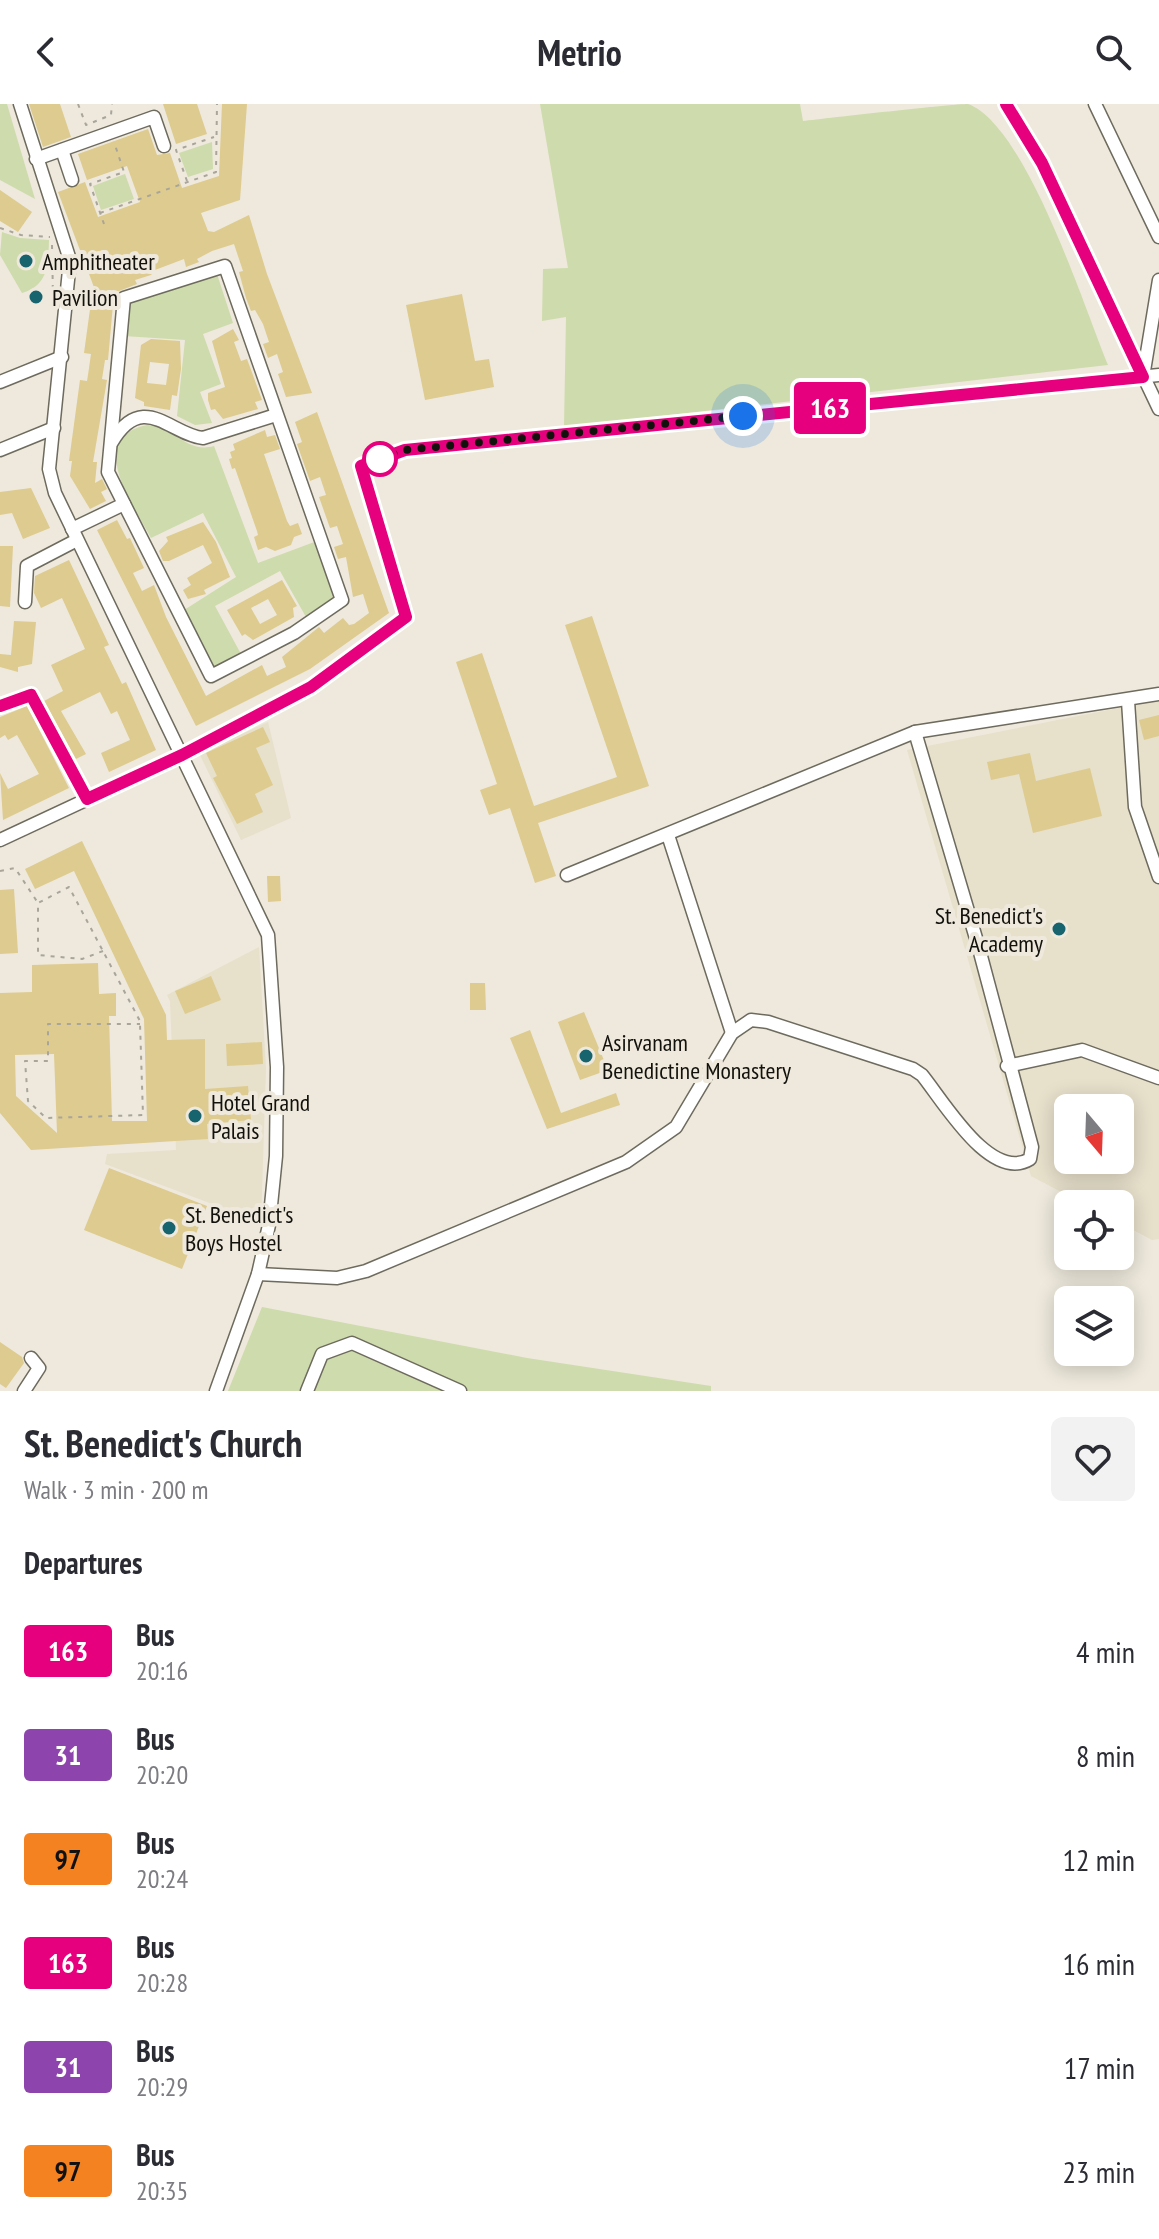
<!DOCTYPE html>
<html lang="en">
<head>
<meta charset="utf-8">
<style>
  :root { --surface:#fff; --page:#f2f2f3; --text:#2b2b33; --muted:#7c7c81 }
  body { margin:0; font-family:"PT Sans Narrow",sans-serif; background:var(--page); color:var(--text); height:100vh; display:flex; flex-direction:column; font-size:30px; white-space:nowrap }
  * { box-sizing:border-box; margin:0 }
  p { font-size:26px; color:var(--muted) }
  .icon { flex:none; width:44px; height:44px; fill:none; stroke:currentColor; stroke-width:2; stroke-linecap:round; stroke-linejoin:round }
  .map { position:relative; height:1287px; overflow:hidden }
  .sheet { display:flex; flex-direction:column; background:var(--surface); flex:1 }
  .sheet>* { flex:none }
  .badge { padding:0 16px; border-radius:6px; font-size:28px; line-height:52px }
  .needle { width:52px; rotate:161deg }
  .tools { position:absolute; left:1054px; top:990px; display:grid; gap:16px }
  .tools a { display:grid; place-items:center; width:80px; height:80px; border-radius:12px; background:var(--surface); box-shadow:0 4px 20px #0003; font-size:40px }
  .you { position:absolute; width:40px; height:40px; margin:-20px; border:6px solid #fff; border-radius:50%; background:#1a73e8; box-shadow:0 0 0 12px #1a73e833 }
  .map>.badge { position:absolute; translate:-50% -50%; box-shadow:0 0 0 4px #fff }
  h2 { padding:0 24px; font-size:30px; line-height:72px }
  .round { display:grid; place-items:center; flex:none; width:84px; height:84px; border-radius:12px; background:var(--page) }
  .head { display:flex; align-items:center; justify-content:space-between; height:136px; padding:0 24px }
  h1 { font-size:38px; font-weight:700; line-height:60px }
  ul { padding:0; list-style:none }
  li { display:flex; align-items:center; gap:24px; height:104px; padding:0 24px }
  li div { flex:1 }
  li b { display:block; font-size:30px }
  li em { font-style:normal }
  li .badge { min-width:88px; font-weight:700; text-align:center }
  header { display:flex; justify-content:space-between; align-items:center; height:104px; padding:0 24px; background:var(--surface); font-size:36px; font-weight:700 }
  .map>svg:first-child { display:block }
</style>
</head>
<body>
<header><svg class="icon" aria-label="back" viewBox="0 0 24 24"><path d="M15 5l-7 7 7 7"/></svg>Metrio<svg class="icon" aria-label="search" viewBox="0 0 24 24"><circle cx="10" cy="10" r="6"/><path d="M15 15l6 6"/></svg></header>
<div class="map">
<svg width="1159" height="1287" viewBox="0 0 1159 1287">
  <rect width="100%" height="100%" fill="#eee9dc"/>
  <g fill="#e7e0cb" fill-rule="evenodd">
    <path d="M1159 596V1135L1152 1136 1120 1119V1100H1084L1031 1072 907 646ZM1068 1004H1120V1056H1068Z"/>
    <polygon points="268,618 291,714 241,736 199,649"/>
    <polygon points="259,843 266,964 261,1118 105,1060 107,1050 176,1046 170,897 167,891"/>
  </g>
  <g fill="#cedbac">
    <polygon points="0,0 7,0 35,95 0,76"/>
    <path d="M540 0H800L803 17C828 14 953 0 968 0 1026 21 1084 203 1108 261L564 323 566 213 542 217 543 165 568 164Z"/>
    <polygon points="212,38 213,65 188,73 179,49"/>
    <polygon points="125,70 134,95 101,106 93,82"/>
    <path d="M2 128 20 134 49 136C48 160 49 181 22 189L0 151Z"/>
    <polygon points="217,170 233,219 203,230 221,280 200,288 212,319 195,321 177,312 185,236 124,232 127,199"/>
    <path d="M147 321C174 321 185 350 214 342L258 459 317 437 337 493 306 513 280 467 215 502 241 550 213 566 181 508 236 473 203 409 151 434C134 402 84 334 147 321Z"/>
    <polygon points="262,1203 527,1254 711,1282 711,1287 228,1287"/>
  </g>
  <g fill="#decb8f" fill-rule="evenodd">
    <polygon points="29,0 60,0 71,33 43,43"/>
    <polygon points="163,0 197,0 207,30 176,40"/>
    <polygon points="222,0 247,0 240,96 201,109 208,127 214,128 249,111 267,170 312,289 286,293 278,270 283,268 277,250 268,254 263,240 269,238 263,220 255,206 251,207 246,194 239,168 243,167 234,140 212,147 197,155 199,158 186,163 184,155 155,166 151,171 135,176 137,180 114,189 108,256 105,256 102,275 107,276 93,358 97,358 95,379 102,375 107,385 101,388 106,397 90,405 70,372 72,357 69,357 80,276 87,277 88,271 91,250 84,249 91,198 100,199 58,88 85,78 98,113 140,98 127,62 87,76 78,50 148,25 157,51 170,49 182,84 219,72"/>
    <polygon points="0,86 32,108 18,128 0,117"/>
    <polygon points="462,190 475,257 489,255 494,283 425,296 406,201"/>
    <polygon points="233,225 239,236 234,238 241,257 247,255 262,296 255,298 258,305 223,315 215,305 211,306 208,296 208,289 225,283 212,237"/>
    <path d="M151 235 180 237 181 265 177 292 172 291 170 306 144 302V298L135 294 141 241ZM150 258 169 260 166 281 147 279Z"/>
    <polygon points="317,308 389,509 310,565 196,622 97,426 117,416 127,435 130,434 144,464 133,469 142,487 154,481 166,513 206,592 262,561 267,572 286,563 282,553 319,523 324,529 343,514 349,521 354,520 369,509 363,490 353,493 346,453 338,455 334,443 343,440 337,422 330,424 319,393 326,391 320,373 310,377 297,340 302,338 295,318"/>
    <polygon points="265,326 267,333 275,331 280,345 264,350 287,417 290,422 298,419 302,430 294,433 291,441 275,447 266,443 258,446 254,433 258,431 257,427 235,364 232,365 229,355 232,354 230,348 235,346 233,340"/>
    <polygon points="31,384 50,424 23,435 12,409 0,411 0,388"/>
    <polygon points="203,418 216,438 230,473 204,486 206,490 188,495 183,486 191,481 187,474 212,459 203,441 169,457 163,457 159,447 168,437 166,433"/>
    <polygon points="0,442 13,442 10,503 0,502"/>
    <polygon points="69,456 109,541 104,543 122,580 126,578 156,646 109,668 101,649 130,636 117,607 111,610 100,588 61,607 86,650 76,655 44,597 63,587 51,561 85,545 62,494 41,504 34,489 35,472"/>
    <path d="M282 476 297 502 293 504 294 513 253 536 245 530 242 532 227 506ZM268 495 277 511 260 520 251 504Z"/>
    <polygon points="592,512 649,682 538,719 556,772 535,779 510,704 489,711 480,686 497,680 456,558 482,549 534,702 617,673 565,521"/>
    <polygon points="14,517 36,518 32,560 18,563 18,568 0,563 0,550 11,551"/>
    <polygon points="27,602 69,684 3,716 0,669 8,685 39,670 17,631 8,636 5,631 0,634 0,613"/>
    <polygon points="1159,611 1159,632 1144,636 1139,616"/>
    <polygon points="263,623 270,638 256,644 273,681 255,690 263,708 237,720 213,674 217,672 206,649"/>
    <polygon points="1030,649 1036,677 1090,664 1102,712 1033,729 1019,670 991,676 987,658"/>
    <path d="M82 737 166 911 167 936 205 935V985L248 982 251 1016 207 1020 208 1035 31 1046 0 1009V889L32 888V861L98 859 99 890 116 889V912H109L112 1017H147L144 915 74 767 35 785 25 765ZM54 950 57 1029 16 992 15 951Z"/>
    <polygon points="267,772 280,772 281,797 268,798"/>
    <polygon points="14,785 18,849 0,850 0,786"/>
    <polygon points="211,872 221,896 185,910 175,887"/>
    <polygon points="470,879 485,879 486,906 470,906"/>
    <polygon points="584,908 608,966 580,976 558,918"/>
    <polygon points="530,926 561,1009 616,989 620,1001 547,1025 510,934"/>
    <polygon points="262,938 263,960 227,962 226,940"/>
    <polygon points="109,1064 207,1102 182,1165 84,1126"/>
    <polygon points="0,1238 22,1253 24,1259 6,1284 0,1280"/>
  </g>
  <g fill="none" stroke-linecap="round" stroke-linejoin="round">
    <defs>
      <g id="minor">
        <polyline points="20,0 70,156 49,365 55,389 268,831 277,963 276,1052 269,1121 258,1170 216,1287"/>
        <polyline points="1006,0 1042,59 1159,305"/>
        <polyline points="1095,0 1159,133"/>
        <polyline points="62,46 72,76"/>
        <polyline points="36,55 154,13 164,42"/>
        <polygon points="225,162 342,496 294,529 211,572 108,368 124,194"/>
        <polyline points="1143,273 1159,176"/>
        <polyline points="0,278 62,253"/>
        <path d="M112 338C143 286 171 331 203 334L276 311"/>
        <polyline points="0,346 54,324"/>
        <polyline points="72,425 124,400"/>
        <polyline points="25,498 27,462 77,436"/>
        <polyline points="1128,597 1135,703 1159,773"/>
        <polyline points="0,602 31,591 87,695"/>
        <polyline points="668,731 732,929"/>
        <polyline points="0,736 182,651 311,583 406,513 361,362 405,346 1159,271"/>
        <polyline points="567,771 915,628 1159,590"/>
        <polyline points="1007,962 1082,946 1159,974"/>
        <path d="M258 1170 337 1174 366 1167 626 1058 676 1023 732 929 751 916 768 918 913 965 922 971C944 998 991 1079 1030 1055L1032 1043 978 841 915 628"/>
        <polyline points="24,1287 39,1264 31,1254"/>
        <polyline points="307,1287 322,1250 352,1239 460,1287"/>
      </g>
    </defs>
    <use href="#minor" stroke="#6d6a5e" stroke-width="15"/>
    <g stroke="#a9a59b" stroke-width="2" stroke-dasharray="4 6" stroke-linecap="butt">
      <polyline points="78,0 86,21 111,11 112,0"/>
      <polyline points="187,77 176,46 214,33"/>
      <polyline points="100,109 216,68 217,0"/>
      <polyline points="104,120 90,80 124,68 115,41"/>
      <polyline points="0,124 21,131 50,133"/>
      <polyline points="52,141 53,194"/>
      <polyline points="0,767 15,764 38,799"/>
      <polyline points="103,847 82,855 38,851 38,799 69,783 140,917 140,920 143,1011 46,1014 28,997 25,957 48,957 48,920 140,920"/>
    </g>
    <use href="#minor" stroke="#fff" stroke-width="12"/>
  </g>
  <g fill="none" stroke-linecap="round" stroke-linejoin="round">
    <defs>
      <polyline id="line" points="0,602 31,591 87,695 182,651 311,583 406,513 361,362 405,346 1143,273 1042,59 1006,0"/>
    </defs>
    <use href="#line" stroke="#fff" stroke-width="18"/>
    <use href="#line" stroke="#e6007e" stroke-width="12"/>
    <polyline stroke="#12110c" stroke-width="8" stroke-dasharray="0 14.4" points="380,355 405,346 743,312"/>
  </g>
  <g fill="#17636e" stroke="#eee9dc" stroke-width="3">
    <circle cx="26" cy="157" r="8"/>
    <circle cx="36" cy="193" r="8"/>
    <circle cx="1059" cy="825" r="8"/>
    <circle cx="586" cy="952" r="8"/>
    <circle cx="195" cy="1012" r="8"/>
    <circle cx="169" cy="1124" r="8"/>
  </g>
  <circle fill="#fff" stroke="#e6007e" stroke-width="4" cx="380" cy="355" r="16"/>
  <g text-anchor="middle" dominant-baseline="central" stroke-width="8" stroke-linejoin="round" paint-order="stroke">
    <g font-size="24" fill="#12110c" stroke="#eee9dc" text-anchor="start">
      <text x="42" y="157">Amphitheater</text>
      <text x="52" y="193">Pavilion</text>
      <text x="1043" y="811" text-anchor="end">St. Benedict's<tspan x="1043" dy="28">Academy</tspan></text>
      <text x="602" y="938">Asirvanam<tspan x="602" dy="28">Benedictine Monastery</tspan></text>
      <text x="211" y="998">Hotel Grand<tspan x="211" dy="28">Palais</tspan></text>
      <text x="185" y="1110">St. Benedict's<tspan x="185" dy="28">Boys Hostel</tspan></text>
    </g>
  </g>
</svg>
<div class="tools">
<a><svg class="needle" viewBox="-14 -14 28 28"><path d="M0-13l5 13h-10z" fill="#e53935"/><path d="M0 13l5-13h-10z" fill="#7c7c81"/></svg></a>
<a><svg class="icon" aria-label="locate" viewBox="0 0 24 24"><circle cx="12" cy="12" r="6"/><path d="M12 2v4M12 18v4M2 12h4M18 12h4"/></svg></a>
<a><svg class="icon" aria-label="layers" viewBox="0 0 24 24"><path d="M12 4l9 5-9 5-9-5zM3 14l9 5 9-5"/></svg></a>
</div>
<div class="you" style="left:743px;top:312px"></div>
<b class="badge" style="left:830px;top:304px;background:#e6007e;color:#fff">163</b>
</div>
<section class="sheet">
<div class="head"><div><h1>St. Benedict's Church</h1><p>Walk · 3 min · 200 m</p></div><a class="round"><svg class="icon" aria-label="heart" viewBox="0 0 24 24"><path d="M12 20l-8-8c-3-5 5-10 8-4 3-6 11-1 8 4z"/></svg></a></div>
<h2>Departures</h2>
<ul>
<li><span class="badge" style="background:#e6007e;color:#fff">163</span><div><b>Bus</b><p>20:16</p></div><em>4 min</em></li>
<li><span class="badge" style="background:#8e44ad;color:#fff">31</span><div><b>Bus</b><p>20:20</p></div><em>8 min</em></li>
<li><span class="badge" style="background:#f58220;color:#111">97</span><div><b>Bus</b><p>20:24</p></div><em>12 min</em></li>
<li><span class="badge" style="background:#e6007e;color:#fff">163</span><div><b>Bus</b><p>20:28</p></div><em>16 min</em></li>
<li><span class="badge" style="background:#8e44ad;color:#fff">31</span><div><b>Bus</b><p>20:29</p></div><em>17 min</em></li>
<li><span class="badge" style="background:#f58220;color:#111">97</span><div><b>Bus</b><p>20:35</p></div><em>23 min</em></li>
</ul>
</section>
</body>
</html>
